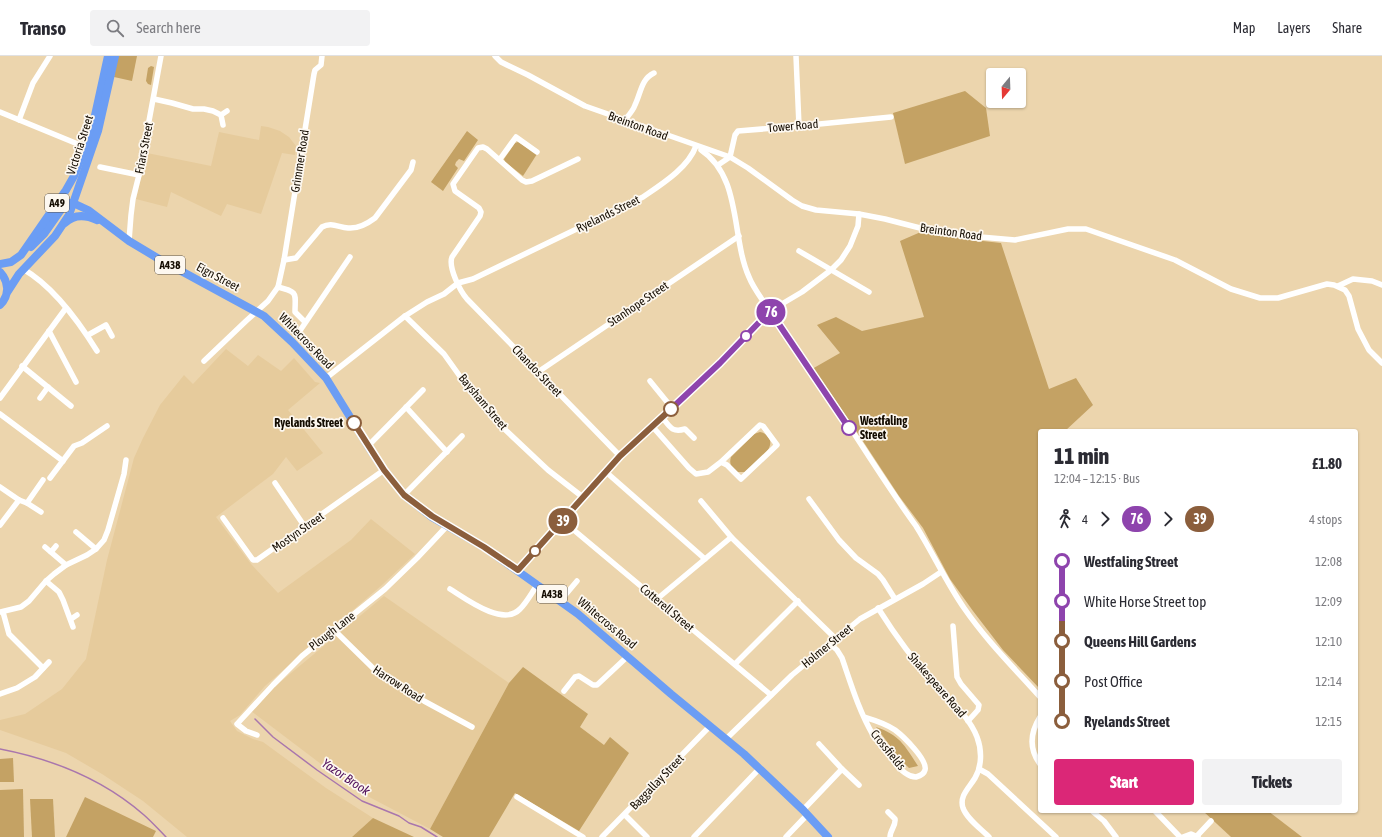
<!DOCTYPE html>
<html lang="en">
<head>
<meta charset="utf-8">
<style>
  :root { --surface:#fff; --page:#f2f2f3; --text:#2b2b33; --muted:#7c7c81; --line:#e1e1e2; --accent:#db2777 }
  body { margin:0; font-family:"Asap Condensed",sans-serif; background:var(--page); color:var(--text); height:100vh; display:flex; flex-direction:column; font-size:15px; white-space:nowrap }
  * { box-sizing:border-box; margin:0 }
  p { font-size:13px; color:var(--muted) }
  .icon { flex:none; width:22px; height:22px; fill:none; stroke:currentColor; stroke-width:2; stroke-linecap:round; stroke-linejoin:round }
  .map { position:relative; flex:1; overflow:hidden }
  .sheet { position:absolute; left:1038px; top:373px; width:320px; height:384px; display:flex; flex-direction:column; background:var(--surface); border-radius:4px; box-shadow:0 1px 3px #0004 }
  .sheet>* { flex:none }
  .badge { padding:0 8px; border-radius:13px; font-size:14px; line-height:26px }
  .needle { width:26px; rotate:199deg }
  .tools { position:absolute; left:986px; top:12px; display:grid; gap:8px }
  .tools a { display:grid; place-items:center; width:40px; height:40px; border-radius:4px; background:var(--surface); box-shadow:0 1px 3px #0004; font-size:20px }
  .map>.badge { position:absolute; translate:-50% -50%; box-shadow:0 0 0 2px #fff }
  .legs { display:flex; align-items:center; gap:6px; height:44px; padding:0 16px; font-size:13px }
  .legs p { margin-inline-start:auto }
  .overview { display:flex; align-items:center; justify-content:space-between; height:68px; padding:0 16px }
  h1 { font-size:22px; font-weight:800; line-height:30px }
  .button { display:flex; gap:8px; margin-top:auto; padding:8px 16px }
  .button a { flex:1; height:46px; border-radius:4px; background:var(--accent); color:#fff; font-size:16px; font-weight:800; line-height:46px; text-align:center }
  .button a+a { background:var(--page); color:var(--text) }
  ul { padding:0 16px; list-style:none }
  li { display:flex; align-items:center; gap:14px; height:40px; font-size:15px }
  li i { display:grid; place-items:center; width:6px; height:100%; margin:0 5px; background:currentColor }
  li i::after { content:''; width:10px; height:10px; margin:-5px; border:3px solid; border-radius:50%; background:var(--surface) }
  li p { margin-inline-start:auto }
  li:first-child i { background:linear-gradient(#0000 50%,currentColor 0) }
  li:last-child i { background:linear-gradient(currentColor 50%,#0000 0) }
  header { display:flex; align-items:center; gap:24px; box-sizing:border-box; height:56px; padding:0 20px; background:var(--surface); border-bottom:1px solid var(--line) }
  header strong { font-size:19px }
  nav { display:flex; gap:22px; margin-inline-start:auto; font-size:14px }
  .search { width:280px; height:36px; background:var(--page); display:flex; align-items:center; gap:10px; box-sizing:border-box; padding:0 14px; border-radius:4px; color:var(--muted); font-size:15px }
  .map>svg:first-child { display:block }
</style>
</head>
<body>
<header>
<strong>Transo</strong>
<div class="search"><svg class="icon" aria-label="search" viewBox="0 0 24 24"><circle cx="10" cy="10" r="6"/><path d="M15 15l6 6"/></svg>Search here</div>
<nav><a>Map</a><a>Layers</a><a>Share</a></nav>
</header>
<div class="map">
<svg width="1382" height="781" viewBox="0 0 1382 781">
  <rect width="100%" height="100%" fill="#ecd5ad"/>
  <g fill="#e6cb9c">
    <polygon points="261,70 268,71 280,75 289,81 296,90 295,99 282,97 261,158 227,148 221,160 171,136 167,151 136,143 147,97 211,110 219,76 259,84"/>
    <polygon points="226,293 248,310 258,299 281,315 294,302 315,326 320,327 288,354 323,397 297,415 286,401 273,418 216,461 251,508 278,537 351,484 371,463 415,498 382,529 265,630 240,659 230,665 237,675 253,683 263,686 326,732 373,762 352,781 187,781 143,745 102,718 66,697 0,674 0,664 25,658 62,633 86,603 107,504 134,402 143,382 160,349 184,319 193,328"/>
    <polygon points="384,540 509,627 430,773 354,733 251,655 267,637"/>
  </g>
  <g fill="#c4a264">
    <polygon points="118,0 137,0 132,25 114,21"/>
    <polygon points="151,10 154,11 151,29 148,28 146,25 148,12"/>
    <polygon points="965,35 986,52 990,80 905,108 893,57"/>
    <polygon points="467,75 478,84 464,105 459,103 456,106 455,109 458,112 443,135 431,126"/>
    <polygon points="518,86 537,98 523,120 505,106 504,103 515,87"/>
    <polygon points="923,175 983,185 1001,187 1049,333 1076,322 1093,349 1065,375 1040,375 1040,631 1039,632 1003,594 973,555 950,523 923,472 899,440 853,370 812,313 840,297 817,269 836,261 862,275 924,261 900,185"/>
    <path d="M760 376C764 377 766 378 768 381 778 392 753 409 745 416H736C731 411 729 408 731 401L754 378Z"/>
    <polygon points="523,611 588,658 580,671 604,689 610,681 629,697 579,775 515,737 489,781 443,781 430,773 509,627"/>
    <path d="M876 671C900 679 905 690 918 710L909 712 900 703Z"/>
    <polygon points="13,702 14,726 0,726 0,703"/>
    <polygon points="23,733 24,781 0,781 0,734"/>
    <polygon points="85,741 156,775 153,781 66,781"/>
    <polygon points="30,743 53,743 55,781 32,781"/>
    <polygon points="1203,755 1268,755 1302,781 1231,781"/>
    <polygon points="373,762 414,781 352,781"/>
  </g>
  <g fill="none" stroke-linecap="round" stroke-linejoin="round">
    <g stroke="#a976ad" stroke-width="1.5">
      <polyline points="255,663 273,681 317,714 362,745 399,760 409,767 421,771 437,781"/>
      <path d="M0 693C52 703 104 724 144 759 152 766 159 774 166 781"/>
    </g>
    <g stroke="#fff" stroke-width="5.5">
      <polyline points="495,0 501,6 507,9 528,19 585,50 730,101 748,112 792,144 802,150 816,154 859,158 885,163 920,172 969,180 1015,184 1068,173 1086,173 1175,204 1231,233 1260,242 1278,242 1327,228 1334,229 1345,234 1349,240 1358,273 1369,294 1382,307"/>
      <polyline points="796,0 799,70"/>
      <polyline points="154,43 172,47 193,53 204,53 213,55 221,59 223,69"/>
      <polyline points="0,56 85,91"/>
      <polyline points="221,59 227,55"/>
      <polyline points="19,64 33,27 50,0"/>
      <path d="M624 65C628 60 633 55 635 49 641 37 641 23 654 17"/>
      <path d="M701 94C742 121 731 181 749 221 754 234 764 245 771 257 789 283 807 309 825 334 856 379 884 426 916 470 933 497 946 526 964 552 986 584 1014 612 1040 641"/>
      <polyline points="500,103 516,81 537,96"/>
      <path d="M578 103 532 125 526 126 522 124 487 93 483 91 478 92 453 128 455 135 479 152 481 156 480 160 452 201C448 211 460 235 467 243L620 400"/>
      <polyline points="718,109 730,101 735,79 738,75 799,70 891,61"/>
      <polyline points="100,111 139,119"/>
      <polyline points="129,185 131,159 133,143 139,119 161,0"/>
      <polyline points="799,195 869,236"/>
      <path d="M284 204 296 202 322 171C331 166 338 171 348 172 358 173 367 168 375 162L411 114 413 106"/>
      <path d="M23 213C53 230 79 266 97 295"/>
      <polyline points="1338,230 1353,223 1372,225 1382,229"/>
      <path d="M278 231C299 236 295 238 295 256L305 266"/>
      <polyline points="405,260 444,298 474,340 497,366 548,414 584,442"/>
      <polyline points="49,275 76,326"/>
      <polyline points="299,276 350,201"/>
      <polyline points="88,279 106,269 112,280"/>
      <polyline points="204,305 246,265 268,245 278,231 284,204 314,18 315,14 321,9 322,0"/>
      <polyline points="22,310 71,350"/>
      <polyline points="538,316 739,180"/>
      <path d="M326 322 405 260 427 246 444 238 458 227 473 223 643 141C662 128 688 112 696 90"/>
      <polyline points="650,325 672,352"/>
      <polyline points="0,342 66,252"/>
      <polyline points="40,342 48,331"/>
      <polyline points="406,351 447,396"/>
      <polyline points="0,358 63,405"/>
      <path d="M662 361C670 371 672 377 685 373L694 382"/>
      <polyline points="652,370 689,412 696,418 708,416 721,406 760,369 763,370 777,389 741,423 727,409 721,406"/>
      <polyline points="368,390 423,334"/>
      <polyline points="606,416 705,503"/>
      <polyline points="50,422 74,390 82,387 107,370"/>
      <polyline points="275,427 305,471"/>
      <polyline points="0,431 19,444 27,447 41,456"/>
      <polyline points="404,439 462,380"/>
      <polyline points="809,443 839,484 856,502 878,518 883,524 895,543"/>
      <polyline points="701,445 732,482 836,583"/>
      <polyline points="27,447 43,424"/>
      <polyline points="223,462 253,504 257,504 384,414"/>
      <polyline points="563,465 771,639"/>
      <polyline points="0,469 19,444"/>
      <polyline points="76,476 96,493"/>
      <polyline points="45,491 66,509"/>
      <polyline points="51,496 56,490"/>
      <polyline points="518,514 620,400 720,307 770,255 802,236 831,214 841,204 850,190 858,170 859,158"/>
      <polyline points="46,525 59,536 63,544 73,571"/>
      <path d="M450 533C466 543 503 571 520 553 527 546 532 536 538 528"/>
      <polyline points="657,543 729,483 732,482"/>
      <polyline points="561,544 577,525"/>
      <path d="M878 552C895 579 913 604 934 627 949 644 969 660 977 681 982 694 982 710 975 722 969 732 959 740 963 752 967 763 981 773 989 781"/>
      <polyline points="0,556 21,551 29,545 46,525 54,518 66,509 87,499 96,493 104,484 108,474 124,418 126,404"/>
      <polyline points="3,556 9,578 43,612"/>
      <polyline points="71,563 77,559"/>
      <polyline points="953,570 957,621 961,628 979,649 978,654 968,665"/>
      <polyline points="333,573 377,616 424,645 472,671"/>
      <path d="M830 588 837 594 842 602C851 628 859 655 873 679 878 687 886 695 892 703 897 710 906 721 916 721 920 720 924 718 925 714 928 704 903 680 895 674 885 667 874 664 864 661"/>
      <polyline points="735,608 798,545"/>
      <polyline points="564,635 575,621 579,620 593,629 597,629 628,600"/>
      <polyline points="0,638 17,632 35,621 49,606"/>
      <path d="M1040 661C1030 677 1029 693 1040 708"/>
      <polyline points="257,679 246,675 237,668 273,629 302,600 385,533 417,502 447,470"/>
      <polyline points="726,683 792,619 860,563 923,528 941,516"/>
      <polyline points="819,688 842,713"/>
      <polyline points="979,713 988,718 1056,781"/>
      <polyline points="517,741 583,781"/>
      <polyline points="803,754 842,713 859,729"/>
      <polyline points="1092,755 1104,765 1116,781"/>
      <polyline points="1155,755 1180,781"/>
      <path d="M888 756 895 763C896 770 890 774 890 781"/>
      <polyline points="625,759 647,781"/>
      <polyline points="1197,780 1211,765"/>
      <polyline points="602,781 710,670"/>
      <polyline points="694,781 760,712"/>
      <polyline points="786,781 807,759"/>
      <polyline points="1183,781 1191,778 1198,781"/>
    </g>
    <g stroke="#6b9df4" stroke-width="8">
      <polyline points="73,147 88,154 129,185 159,203 264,260 292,286 326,322 368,390 384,414 404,439 432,461 484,491 578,558 671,638 744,698 803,754 828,781"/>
      <path d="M65 167C74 158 86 159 97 164"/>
      <polyline points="31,191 44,178 63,151 69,147 73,147"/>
      <polyline points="0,208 11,206 21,199 66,134 74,120 92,73 108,0"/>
      <path d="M0 216C9 226 10 239 0 249"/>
      <polyline points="8,235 19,218 55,180 69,159 98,75 115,0"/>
    </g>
  </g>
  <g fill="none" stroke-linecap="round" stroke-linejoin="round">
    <defs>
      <polyline id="line-1" points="671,353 720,307 770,255 849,372"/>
      <polyline id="line-2" points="354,367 384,414 404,439 432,460 484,491 518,514 620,400 671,353"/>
    </defs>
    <use href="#line-1" stroke="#fff" stroke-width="9"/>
    <use href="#line-2" stroke="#fff" stroke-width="9"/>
    <use href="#line-1" stroke="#8e44ad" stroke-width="6"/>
    <use href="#line-2" stroke="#8b5e3c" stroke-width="6"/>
  </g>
  <g fill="#fff" stroke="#8e44ad" stroke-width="2">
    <circle cx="746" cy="280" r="5"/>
    <circle cx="849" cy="372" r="7"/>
  </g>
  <g fill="#fff" stroke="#8b5e3c" stroke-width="2">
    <circle cx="671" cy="353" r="7"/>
    <circle cx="354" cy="367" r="7"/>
    <circle cx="535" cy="495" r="5"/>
  </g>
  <g text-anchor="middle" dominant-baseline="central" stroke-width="3.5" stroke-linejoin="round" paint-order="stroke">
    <g fill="#fdf8f0" stroke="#5a5349" stroke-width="1">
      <rect x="45" y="138" width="24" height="18" rx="3"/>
      <rect x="155" y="200" width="30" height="18" rx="3"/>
      <rect x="537" y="529" width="30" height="18" rx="3"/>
    </g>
    <g font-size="11" font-weight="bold" fill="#140c01">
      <text x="57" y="147">A49</text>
      <text x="170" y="209">A438</text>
      <text x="552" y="538">A438</text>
    </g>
    <g font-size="12" fill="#140c01" stroke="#fdf8f0">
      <text transform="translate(638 70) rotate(20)">Breinton Road</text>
      <text transform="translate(793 70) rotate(-5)">Tower Road</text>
      <text transform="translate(80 89) rotate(-72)">Victoria Street</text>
      <text transform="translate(144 92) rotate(-79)">Friars Street</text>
      <text transform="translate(300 105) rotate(-81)">Grimmer Road</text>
      <text transform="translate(608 158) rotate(-26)">Ryelands Street</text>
      <text transform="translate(951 176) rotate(8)">Breinton Road</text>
      <text transform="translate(218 221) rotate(28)">Eign Street</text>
      <text transform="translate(638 248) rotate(-34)">Stanhope Street</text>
      <text transform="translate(306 285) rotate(46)">Whitecross Road</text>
      <text transform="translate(537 315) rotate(46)">Chandos Street</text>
      <text transform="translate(483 346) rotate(50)">Baysham Street</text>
      <text transform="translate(298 476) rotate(-35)">Mostyn Street</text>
      <text transform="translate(667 552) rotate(40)">Cotterell Street</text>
      <text transform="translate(607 567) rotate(40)">Whitecross Road</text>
      <text transform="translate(332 575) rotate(-38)">Plough Lane</text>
      <text transform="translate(827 590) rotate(-39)">Holmer Street</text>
      <text transform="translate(398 628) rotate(33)">Harrow Road</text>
      <text transform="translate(937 629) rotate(49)">Shakespeare Road</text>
      <text transform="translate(888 694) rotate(51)">Crossfields</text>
      <text transform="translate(657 726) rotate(-46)">Baggallay Street</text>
    </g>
    <g font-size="12" font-weight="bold" fill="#140c01" stroke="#fdf8f0" text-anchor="start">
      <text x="860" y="365">Westfaling<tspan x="860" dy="14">Street</tspan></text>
      <text x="343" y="367" text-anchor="end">Ryelands Street</text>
    </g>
    <g font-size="13" font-style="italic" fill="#51115c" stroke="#fdf8f0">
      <text transform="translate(346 721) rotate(34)">Yazor Brook</text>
    </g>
  </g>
</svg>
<div class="tools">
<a><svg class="needle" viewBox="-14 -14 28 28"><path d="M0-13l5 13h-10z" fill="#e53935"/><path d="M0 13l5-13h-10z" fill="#7c7c81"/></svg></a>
</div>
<b class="badge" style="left:771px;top:256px;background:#8e44ad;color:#fff">76</b>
<b class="badge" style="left:563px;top:465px;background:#8b5e3c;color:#fff">39</b>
<section class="sheet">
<div class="overview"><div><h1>11 min</h1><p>12:04 – 12:15 · Bus</p></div><b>£1.80</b></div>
<div class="legs"><svg class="icon" aria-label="walk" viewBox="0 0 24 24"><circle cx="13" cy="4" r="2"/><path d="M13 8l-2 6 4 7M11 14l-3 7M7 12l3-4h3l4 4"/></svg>4<svg class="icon" aria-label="forward" viewBox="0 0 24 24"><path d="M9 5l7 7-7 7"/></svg><b class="badge" style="background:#8e44ad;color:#fff">76</b><svg class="icon" aria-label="forward" viewBox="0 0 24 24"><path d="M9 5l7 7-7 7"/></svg><b class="badge" style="background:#8b5e3c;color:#fff">39</b><p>4 stops</p></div>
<ul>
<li><i style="color:#8e44ad"></i><b>Westfaling Street</b><p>12:08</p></li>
<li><i style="color:#8e44ad"></i><span>White Horse Street top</span><p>12:09</p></li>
<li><i style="color:#8b5e3c"></i><b>Queens Hill Gardens</b><p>12:10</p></li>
<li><i style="color:#8b5e3c"></i><span>Post Office</span><p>12:14</p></li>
<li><i style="color:#8b5e3c"></i><b>Ryelands Street</b><p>12:15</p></li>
</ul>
<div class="button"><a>Start</a><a>Tickets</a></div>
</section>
</div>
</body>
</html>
